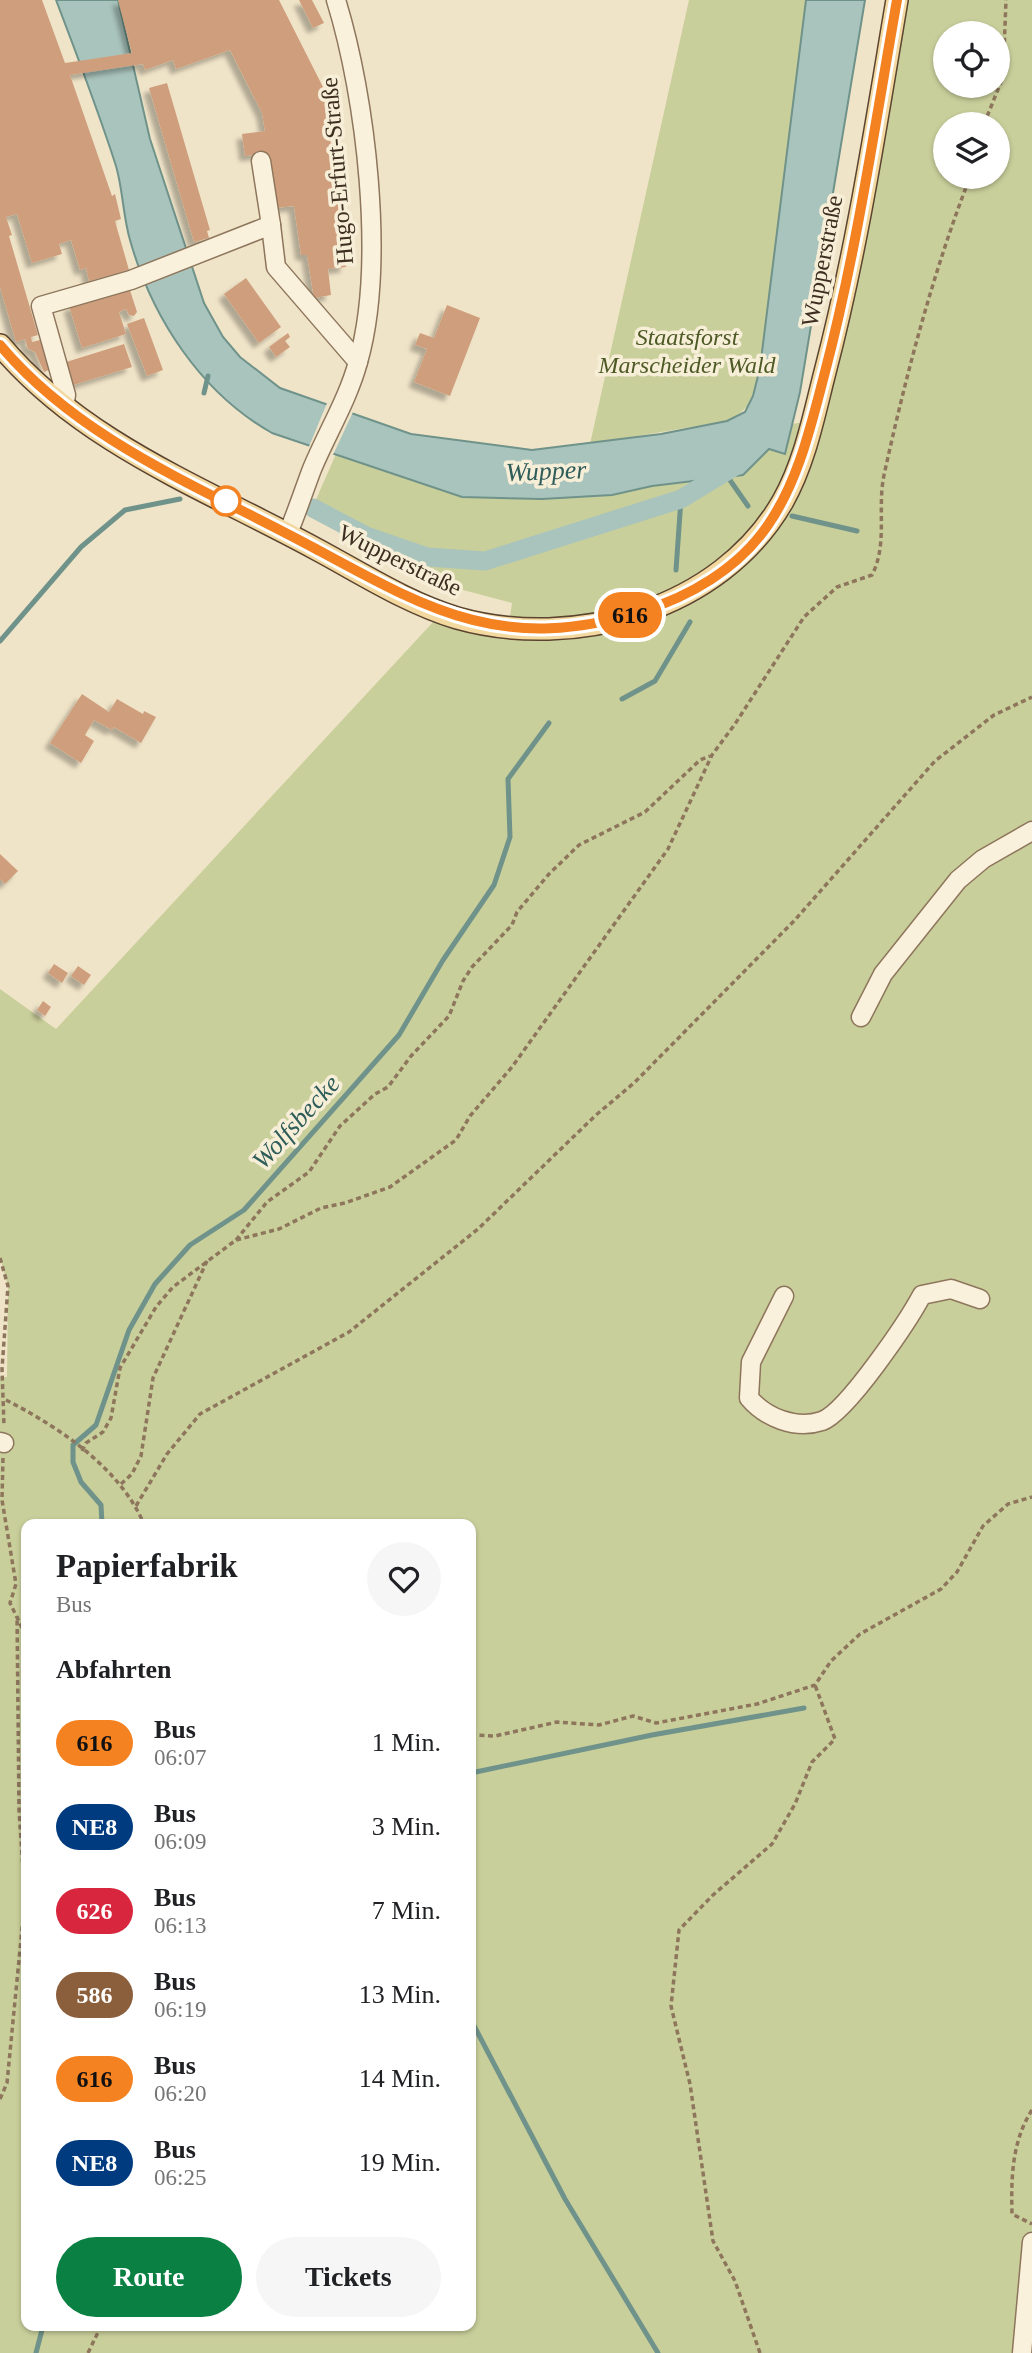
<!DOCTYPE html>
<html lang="de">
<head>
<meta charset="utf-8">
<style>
  :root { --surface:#fff; --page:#f6f6f6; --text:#202124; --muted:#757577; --accent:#0b8043 }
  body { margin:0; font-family:Georgia,serif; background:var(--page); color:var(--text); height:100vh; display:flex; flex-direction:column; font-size:26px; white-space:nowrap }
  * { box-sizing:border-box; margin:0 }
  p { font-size:23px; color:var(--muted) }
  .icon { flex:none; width:38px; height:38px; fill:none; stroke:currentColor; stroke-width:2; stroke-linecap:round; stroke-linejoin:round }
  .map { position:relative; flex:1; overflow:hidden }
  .sheet { position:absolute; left:21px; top:1519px; width:455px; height:812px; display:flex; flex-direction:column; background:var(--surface); border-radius:14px; box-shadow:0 2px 5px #0004 }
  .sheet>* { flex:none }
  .badge { padding:0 14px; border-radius:23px; font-size:24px; line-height:46px }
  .tools { position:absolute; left:933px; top:21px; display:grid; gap:14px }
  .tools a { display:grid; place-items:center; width:77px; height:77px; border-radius:50%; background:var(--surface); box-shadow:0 2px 5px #0004; font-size:35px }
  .map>.badge { position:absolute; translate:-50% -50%; box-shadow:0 0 0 4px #fff }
  h2 { padding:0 35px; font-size:26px; line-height:63px }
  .round { display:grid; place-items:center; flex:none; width:74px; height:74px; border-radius:37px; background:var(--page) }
  .summary { display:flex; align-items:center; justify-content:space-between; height:119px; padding:0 35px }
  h1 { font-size:33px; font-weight:700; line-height:52px }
  .cta { display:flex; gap:14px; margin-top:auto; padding:14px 35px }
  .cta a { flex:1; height:80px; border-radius:42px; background:var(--accent); color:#fff; font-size:28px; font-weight:700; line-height:80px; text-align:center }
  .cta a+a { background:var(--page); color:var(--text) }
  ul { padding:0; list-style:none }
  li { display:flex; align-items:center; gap:21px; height:84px; padding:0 35px }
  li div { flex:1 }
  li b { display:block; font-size:26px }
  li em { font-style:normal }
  li .badge { min-width:77px; font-weight:700; text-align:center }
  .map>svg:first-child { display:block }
</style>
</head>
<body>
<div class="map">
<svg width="1032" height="2353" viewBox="0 0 1032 2353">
  <defs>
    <filter id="shadow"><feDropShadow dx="-5.5" dy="5.5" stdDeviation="2" flood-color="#0004"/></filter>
  </defs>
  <rect width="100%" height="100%" fill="#f0e4c8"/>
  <g fill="#c9cf9b" fill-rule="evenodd">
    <path d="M689 0H806L760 368C753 396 753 408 727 421L590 444Z"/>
    <path d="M896 0H1032V2353H0V1377H7L8 1286 0 1258V989L56 1029 434 621 507 638 512 603 422 579 310 513 336 454 462 497 542 499 612 495 652 486 769 449 785 454 792 424 815 420ZM945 33H998V86H945ZM945 124H998V177H945ZM26 1524H471V2326H26Z"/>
  </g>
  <path fill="#a9c4bc" stroke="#6f938a" stroke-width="2" d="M56 0H118L150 139 204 303 223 337 240 357 280 388 411 434 532 450 661 434 727 421 745 412 753 396 760 368 806 0H865L800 392 785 454 769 449 743 475 652 486 612 495 542 499 462 497 272 433C201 393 152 318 130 240 123 216 123 190 116 166 98 110 77 55 56 0Z"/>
  <polygon fill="#f0e4c8" points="327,403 353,412 332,457 308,449"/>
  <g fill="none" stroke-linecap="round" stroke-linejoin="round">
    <g stroke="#6f938a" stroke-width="5">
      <polyline points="204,393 208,376"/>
      <polyline points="725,473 748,506"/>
      <polyline points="792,516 857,531"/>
      <polyline points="676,570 681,499"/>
      <polyline points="0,641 81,547 125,510 180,499"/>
      <polyline points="622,699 655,681 690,622"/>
      <polyline points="102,1524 101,1505 81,1482 73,1462 73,1445 96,1425 129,1330 155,1284 190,1245 244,1210 399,1035 443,960 494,885 510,837 508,779 549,723"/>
      <polyline points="471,1773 652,1735 804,1708"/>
      <polyline points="471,2020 565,2199 658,2353"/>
      <polyline points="36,2353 43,2326"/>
    </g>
    <polyline stroke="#a9c4bc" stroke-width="19" points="313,508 366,536 427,557 485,561 681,499 737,465"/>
  </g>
  <g fill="#cf9f7d" filter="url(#shadow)">
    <polygon points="0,0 42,0 65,63 132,53 118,0 279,0 324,89 346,267 328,269 331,295 314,298 307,255 301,255 294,206 275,208 268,153 245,156 242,134 265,131 262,113 230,50 176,69 173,60 145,70 143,64 70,75 112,196 115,194 121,219 115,221 129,270 89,281 86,268 80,270 71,240 59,244 62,254 32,263 17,214 6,217 12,235 9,236 38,335 31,337 32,342 40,340 49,370 44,372 35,352 28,349 25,339 16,342 0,287"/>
    <polygon points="299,0 312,0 324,23 313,28"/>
    <polygon points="167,83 210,230 207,231 209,238 194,242 149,88"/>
    <polygon points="246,278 281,327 259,343 224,294"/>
    <polygon points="129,287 137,312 134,316 129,315 126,309 119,312 126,334 82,348 69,306"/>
    <polygon points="447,305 480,318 450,396 414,382 427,349 415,345 420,333 434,338"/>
    <polygon points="144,318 163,370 147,376 127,324"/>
    <polygon points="288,333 290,337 285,341 290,347 276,357 269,347"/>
    <polygon points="124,344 132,367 70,386 63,363"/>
    <polygon points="82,694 109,712 117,699 143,714 144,711 156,717 141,743 114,727 112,730 94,720 85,735 94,741 81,763 50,743"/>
    <polygon points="0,854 18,871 5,884 0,879"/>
    <polygon points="54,964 68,973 62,983 48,973"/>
    <polygon points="78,966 91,975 84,985 71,976"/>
    <polygon points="43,1001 51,1007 45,1016 37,1010"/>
  </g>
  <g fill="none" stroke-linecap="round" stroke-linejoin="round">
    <defs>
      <g id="minor">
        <polyline points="261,161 271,225"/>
        <polyline points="64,408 66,395 41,306 131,280 271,225 276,267 358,362"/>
        <path d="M288 533C297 512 304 490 312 469 327 433 348 399 358 362 386 264 366 97 336 0"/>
        <polyline points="861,1017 883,974 958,880 983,859 1032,831"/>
        <path d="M784 1296 751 1362 749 1398C765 1417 795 1430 822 1421 847 1412 908 1321 922 1295L951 1289 980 1299"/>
        <polyline points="0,1442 4,1443"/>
        <polyline points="1022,2353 1032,2242"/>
      </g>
      <path id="major" d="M0 345C82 443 206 489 316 549 361 573 407 603 457 618 574 651 721 610 783 501 805 462 814 415 825 372 857 250 876 124 897 0"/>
    </defs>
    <use href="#minor" stroke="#8d765c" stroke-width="21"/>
    <use href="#major" stroke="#5b4430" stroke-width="24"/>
    <g stroke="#8d765c" stroke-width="3.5" stroke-dasharray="5 3.5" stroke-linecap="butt">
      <polyline points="984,124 1003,77 1006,0"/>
      <polyline points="236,1240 267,1202 309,1172 340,1126 375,1094 388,1087 411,1056 449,1016 463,981 472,967 512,925 517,912 549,874 579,845 645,812 700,760 710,756"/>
      <polyline points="0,1258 8,1286 2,1369 4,1426"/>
      <path d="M6 1400C59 1427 120 1468 144 1524"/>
      <path d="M82 1451 86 1443 103 1432 111 1418 120 1368 156 1307 173 1287 236 1240 279 1229 321 1208 345 1203 390 1187 456 1140 470 1116 512 1067 668 849 712 755 735 724 804 617 837 587 872 575C888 544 877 509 884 475 906 375 933 272 970 177"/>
      <polyline points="3,1458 2,1500 16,1584 10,1603 26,1636"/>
      <polyline points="121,1484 132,1474 141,1456 153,1378 207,1261"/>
      <polyline points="136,1506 167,1454 200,1414 349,1332 478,1229 596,1115 634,1083 794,921 935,761 994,715 1032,697"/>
      <polyline points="471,1735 495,1736 557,1722 599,1725 633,1716 656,1723 757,1704 815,1685 831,1661 860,1634 941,1589 957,1572 983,1526 1008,1504 1032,1497"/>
      <polyline points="0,2099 7,2083 25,1898 19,1810 17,1616"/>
      <path d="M1032 2110C1012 2141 1011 2177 1012 2214L1032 2224"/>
      <polyline points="88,2353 101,2326"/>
      <polyline points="760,2353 735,2281 713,2241 690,2084 671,2006 679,1930 713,1895 772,1844 795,1804 812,1762 835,1739 815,1685"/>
    </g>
    <use href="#minor" stroke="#faf1dc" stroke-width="18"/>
    <use href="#major" stroke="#f3d9a0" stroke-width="21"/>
  </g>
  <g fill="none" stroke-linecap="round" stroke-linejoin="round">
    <defs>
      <path id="line" d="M0 345C82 443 206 489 316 549 432 612 505 653 640 612 689 597 738 569 768 525 799 480 811 425 825 372 857 250 875 124 897 0"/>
    </defs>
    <use href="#line" stroke="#fff" stroke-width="16"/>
    <use href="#line" stroke="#f58220" stroke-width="10"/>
  </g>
  <circle fill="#fff" stroke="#f58220" stroke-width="3.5" cx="226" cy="501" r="14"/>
  <g text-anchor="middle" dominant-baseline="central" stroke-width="7" stroke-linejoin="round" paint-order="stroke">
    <g font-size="24" fill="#3d2e20" stroke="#f7eed8">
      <text transform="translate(337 171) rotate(-95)">Hugo-Erfurt-Straße</text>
      <text transform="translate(822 261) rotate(-79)">Wupperstraße</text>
      <text transform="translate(400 560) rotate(26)">Wupperstraße</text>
    </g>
    <g font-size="24" font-style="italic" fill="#4d5a26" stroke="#f7eed8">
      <text x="687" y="337">Staatsforst<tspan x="687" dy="28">Marscheider Wald</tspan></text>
    </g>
    <g font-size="26" font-style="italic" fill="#2f5d5a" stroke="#f7eed8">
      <text transform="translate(546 471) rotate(-2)">Wupper</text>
      <text transform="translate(296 1122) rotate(-48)">Wolfsbecke</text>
    </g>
  </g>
</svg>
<div class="tools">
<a><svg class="icon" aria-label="locate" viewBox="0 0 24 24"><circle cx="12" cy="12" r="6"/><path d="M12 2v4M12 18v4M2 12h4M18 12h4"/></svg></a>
<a><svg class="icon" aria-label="layers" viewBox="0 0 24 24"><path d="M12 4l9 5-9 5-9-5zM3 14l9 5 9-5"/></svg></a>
</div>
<b class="badge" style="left:630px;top:615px;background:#f58220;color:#111">616</b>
<section class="sheet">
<div class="summary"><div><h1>Papierfabrik</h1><p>Bus</p></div><a class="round"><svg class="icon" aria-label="heart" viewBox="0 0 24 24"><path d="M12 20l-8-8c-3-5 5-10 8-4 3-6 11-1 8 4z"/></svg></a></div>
<h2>Abfahrten</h2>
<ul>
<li><span class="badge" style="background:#f58220;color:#111">616</span><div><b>Bus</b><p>06:07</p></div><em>1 Min.</em></li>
<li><span class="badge" style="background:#003b80;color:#fff">NE8</span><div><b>Bus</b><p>06:09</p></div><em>3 Min.</em></li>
<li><span class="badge" style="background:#d7263d;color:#fff">626</span><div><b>Bus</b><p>06:13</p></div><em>7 Min.</em></li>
<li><span class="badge" style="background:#8b5e3c;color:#fff">586</span><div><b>Bus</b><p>06:19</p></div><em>13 Min.</em></li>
<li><span class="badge" style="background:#f58220;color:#111">616</span><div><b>Bus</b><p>06:20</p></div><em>14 Min.</em></li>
<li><span class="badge" style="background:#003b80;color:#fff">NE8</span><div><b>Bus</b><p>06:25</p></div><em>19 Min.</em></li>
</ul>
<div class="cta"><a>Route</a><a>Tickets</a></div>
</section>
</div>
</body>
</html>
